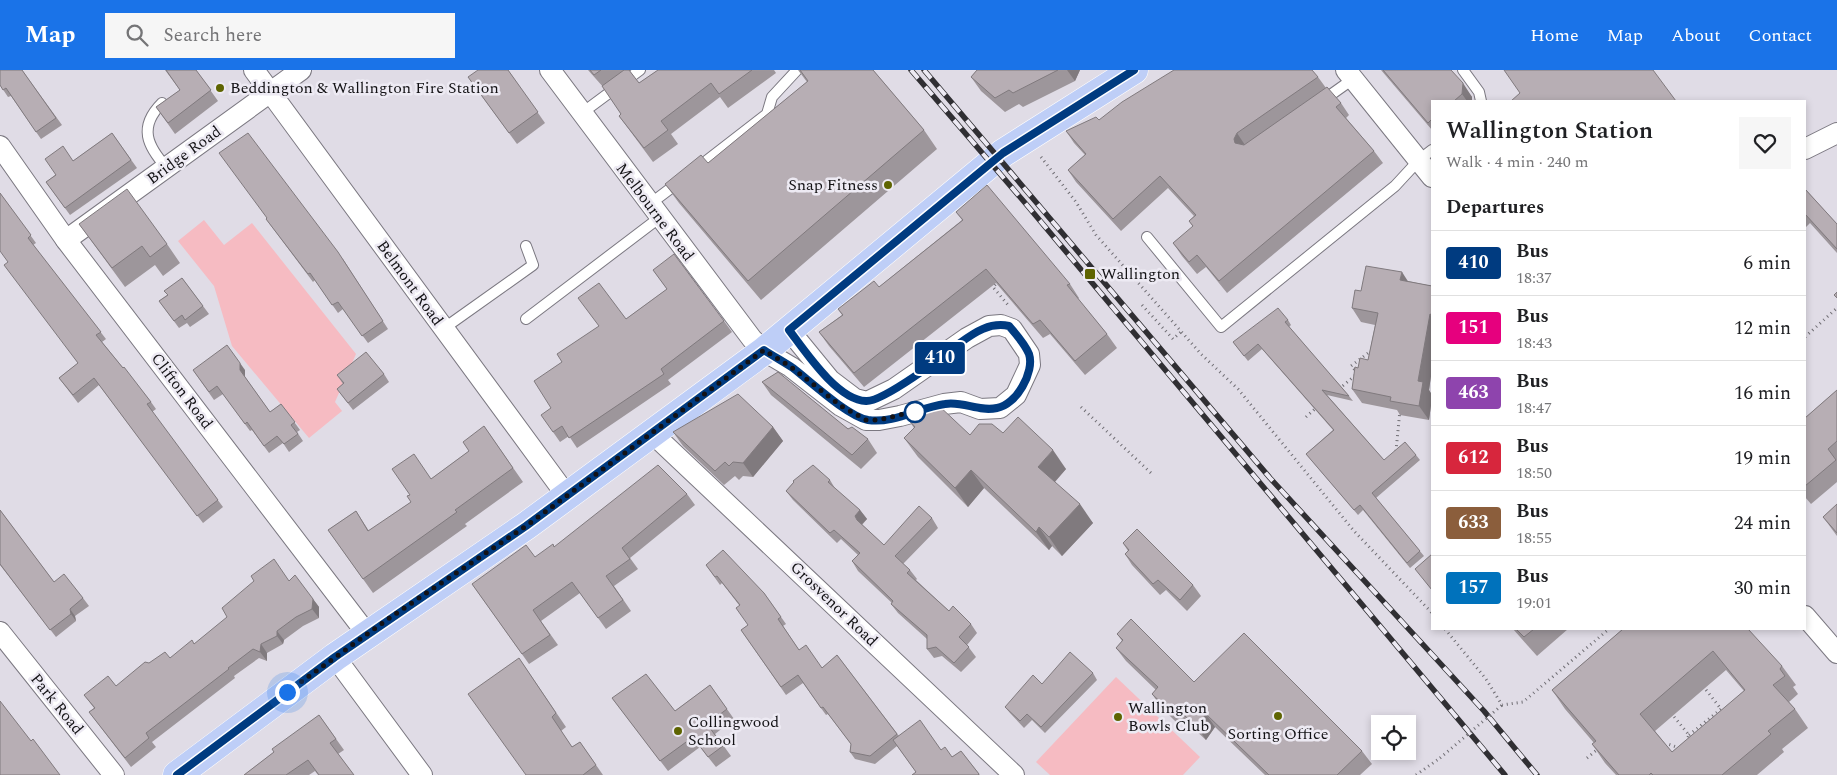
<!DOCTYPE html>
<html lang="en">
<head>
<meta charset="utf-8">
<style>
  :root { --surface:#fff; --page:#f6f6f6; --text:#202124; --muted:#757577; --line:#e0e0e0; --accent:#1a73e8 }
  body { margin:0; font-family:Spectral,serif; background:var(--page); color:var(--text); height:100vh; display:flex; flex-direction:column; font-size:19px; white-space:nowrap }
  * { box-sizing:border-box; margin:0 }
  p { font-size:16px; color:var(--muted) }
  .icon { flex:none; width:28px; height:28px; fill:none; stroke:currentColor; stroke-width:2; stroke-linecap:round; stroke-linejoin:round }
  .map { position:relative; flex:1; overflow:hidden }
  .panel { position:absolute; left:1431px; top:30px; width:375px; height:530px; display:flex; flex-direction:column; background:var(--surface); border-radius:0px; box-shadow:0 2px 8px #0003 }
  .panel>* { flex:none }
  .badge { padding:0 10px; border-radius:4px; font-size:18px; line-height:32px }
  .fabs { position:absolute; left:1371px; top:645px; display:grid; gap:10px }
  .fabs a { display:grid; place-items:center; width:45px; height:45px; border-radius:0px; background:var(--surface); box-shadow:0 2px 8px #0003; font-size:25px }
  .you { position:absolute; width:25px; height:25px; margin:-12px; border:4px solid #fff; border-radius:50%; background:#1a73e8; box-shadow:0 0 0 8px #1a73e833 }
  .map>.badge { position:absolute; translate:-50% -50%; box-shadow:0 0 0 2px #fff }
  h2 { padding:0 15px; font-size:19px; line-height:45px }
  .round { display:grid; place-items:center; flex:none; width:52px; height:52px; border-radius:0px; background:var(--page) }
  .overview { display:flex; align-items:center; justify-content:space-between; height:85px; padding:0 15px }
  h1 { font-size:24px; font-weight:600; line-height:38px }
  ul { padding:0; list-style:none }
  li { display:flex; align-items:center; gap:15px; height:65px; padding:0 15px; border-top:1px solid var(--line) }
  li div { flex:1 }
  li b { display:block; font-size:19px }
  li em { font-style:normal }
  li .badge { min-width:55px; font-weight:700; text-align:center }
  header { display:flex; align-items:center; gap:30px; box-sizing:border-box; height:70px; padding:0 25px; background:var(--accent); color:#fff }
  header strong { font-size:24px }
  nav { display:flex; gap:28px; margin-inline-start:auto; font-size:18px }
  .search { width:350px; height:45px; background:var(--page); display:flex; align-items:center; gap:12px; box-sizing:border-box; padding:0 18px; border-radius:0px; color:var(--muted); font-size:19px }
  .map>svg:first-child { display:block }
</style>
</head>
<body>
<header>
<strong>Map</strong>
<div class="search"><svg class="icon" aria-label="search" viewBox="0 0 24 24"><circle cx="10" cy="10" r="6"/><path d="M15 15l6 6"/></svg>Search here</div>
<nav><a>Home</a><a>Map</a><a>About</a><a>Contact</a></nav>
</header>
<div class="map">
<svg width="1837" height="705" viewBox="0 0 1837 705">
  <rect width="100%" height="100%" fill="#e0dce6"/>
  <g fill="#f6bbc2">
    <polygon points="204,150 224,175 252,153 356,284 335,332 342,341 309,368 232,276 214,216 178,171"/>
    <polygon points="1116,607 1200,687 1183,705 1050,705 1036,692"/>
  </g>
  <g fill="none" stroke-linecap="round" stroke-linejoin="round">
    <defs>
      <g id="service">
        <polyline points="1463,0 1479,22 1481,31"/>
        <polyline points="1322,31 1353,9"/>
        <path d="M162 33C138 57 147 76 167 98"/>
        <polyline points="582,43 640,0"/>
        <polyline points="696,99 767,44 772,27 797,0"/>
        <polyline points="650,134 679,112"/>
        <polyline points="1147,167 1221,257 1395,116 1419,90 1432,80"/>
        <polyline points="526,249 659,148"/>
        <polyline points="443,259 533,195 526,176"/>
      </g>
      <g id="minor">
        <polyline points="254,0 567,426"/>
        <polyline points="550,0 752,269 764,281 791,297 841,336 866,350 879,350 900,346 944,334 961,332 980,339 1000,338 1016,325 1030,295 1029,284 1012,259 1001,255 989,256 967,268 894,319 867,332 855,329 830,310 789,260"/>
        <polyline points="1346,0 1432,107"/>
        <polyline points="0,76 66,170 367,564"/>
        <polyline points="1805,79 1837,63"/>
        <polyline points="66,170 301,0"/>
        <polyline points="652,363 1014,705"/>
        <polyline points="1805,546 1837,583"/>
        <polyline points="0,562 114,705"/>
        <polyline points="335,587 422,705"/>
      </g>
      <polyline id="primary" points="177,705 335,587 526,456 764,281 1003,83 1134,0"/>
    </defs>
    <use href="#service" stroke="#7b7881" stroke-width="12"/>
    <use href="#minor" stroke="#7b7881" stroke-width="22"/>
    <use href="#primary" stroke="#fff" stroke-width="29"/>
    <g stroke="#706e74" stroke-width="3" stroke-dasharray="1 4" stroke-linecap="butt">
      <polyline points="1041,87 1076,132 1096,165 1201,284 1238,319 1354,461 1432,543"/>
      <polyline points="999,211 993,217 1008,235"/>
      <polyline points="1142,235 1173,269 1182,261"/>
      <polyline points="1805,267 1837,238"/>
      <polyline points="1339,319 1358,303 1351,296 1372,280"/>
      <polyline points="1081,337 1151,403"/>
      <polyline points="1306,347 1317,337"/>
      <polyline points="1396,381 1400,340"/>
      <polyline points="1445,559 1486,609 1502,635 1523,632 1609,559"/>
      <polyline points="1703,616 1721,639"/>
      <polyline points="1671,643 1689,665 1686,672"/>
      <polyline points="1689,665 1721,639 1723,639"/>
      <polyline points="1665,676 1668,674 1679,678"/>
      <polyline points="1587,688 1598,679"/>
      <polyline points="1416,705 1440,688"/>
    </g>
    <use href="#service" stroke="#fff" stroke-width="10"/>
    <use href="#minor" stroke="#fff" stroke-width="20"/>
    <use href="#primary" stroke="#becef7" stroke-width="28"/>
    <defs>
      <g id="rail">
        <polyline points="911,0 1026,134 1505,705"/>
        <polyline points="924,0 1270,408 1484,641 1537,705"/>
      </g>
    </defs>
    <use href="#rail" stroke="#302f33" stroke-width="5.5"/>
    <use href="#rail" stroke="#edeaf3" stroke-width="4" stroke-dasharray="11" stroke-linecap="butt"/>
    <polyline stroke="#706e74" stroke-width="3" stroke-dasharray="1 4" stroke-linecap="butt" points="1440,688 1502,635"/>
  </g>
  <g fill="#9d969b" fill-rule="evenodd">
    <polygon points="22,0 62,55 41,69 11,26 8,27 0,15"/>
    <polygon points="165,0 196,0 218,31 175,64 156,37 180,20"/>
    <polygon points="508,0 545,53 517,74 476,18"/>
    <polygon points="588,0 629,0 639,13 658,0 774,0 776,3 728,38 720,27 671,64 678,74 653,92 619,46 621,44 604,18"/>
    <polygon points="798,0 873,0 924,60 937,79 761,230 679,133 665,114 708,93 807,12"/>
    <polygon points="977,0 1080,0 1075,11 1023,37 1019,34 1005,42 981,21 971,7"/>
    <polygon points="1381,0 1451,0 1472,27 1472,31 1432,31 1432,60"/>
    <polygon points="1318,7 1326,18 1341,33 1349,45 1346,48 1374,81 1383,93 1227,223 1206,197 1197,204 1182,186 1173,173 1193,157 1189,151 1194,146 1168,118 1121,161 1076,112 1068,100 1085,85 1074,73 1066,61 1099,50"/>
    <polygon points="112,63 137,98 70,145 46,112 73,91"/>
    <polygon points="1805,119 1837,154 1837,183 1810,153 1805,158"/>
    <polygon points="0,123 36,173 33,175 106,269 102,272 151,332 156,339 152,342 223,437 203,453 99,315 78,333 59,308 78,293 8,192"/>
    <polygon points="956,142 1070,214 1079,228 1078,229 1107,264 1117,278 1085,305 1050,264 1043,268 996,213 864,317 829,276 819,262 842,245 838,239 879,217 962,150"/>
    <polygon points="266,149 343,189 388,259 368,273 343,239 338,243 315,210 313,212"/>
    <polygon points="79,154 167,174 180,193 163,206 155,195 125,217"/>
    <polygon points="653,200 724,251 732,262 668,310 671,314 577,378 569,366 560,372 553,362 551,338 562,292 626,249 667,219"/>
    <polygon points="182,208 209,244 190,257 187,253 179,258 159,231 167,225"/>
    <polygon points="1408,211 1432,216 1432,299 1429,320 1432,325 1432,328 1429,350 1400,345 1397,340 1362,333 1352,319 1358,298 1368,290 1375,255 1361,252 1352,238 1361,221"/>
    <polygon points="1288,250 1291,255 1289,257 1349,326 1353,331 1327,325 1384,390 1416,385 1420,390 1376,428 1424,486 1410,498 1363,440 1358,445 1306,384 1333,360 1262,279 1248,291 1233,272"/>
    <polygon points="193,300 245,300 245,307 270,342 281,334 300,360 297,362 303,371 289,382 283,373 269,383 252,360 250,361 223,324 214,330"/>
    <polygon points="384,304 389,312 353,340 337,319 343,314 337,305"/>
    <polygon points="762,312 868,369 877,383 861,399 771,325"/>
    <polygon points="1837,320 1837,412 1811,434 1805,427 1805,348"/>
    <polygon points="928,342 970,365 1003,363 1066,399 1055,412 1093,453 1062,486 1052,476 1049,480 984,418 968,437 918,387 904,368 914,358 908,349"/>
    <polygon points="484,356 523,412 465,454 467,456 373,523 328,460 356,441 369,461 411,432 431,409 469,381"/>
    <polygon points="773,357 783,371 753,407 743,406 739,410 735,406 724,415 683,376 673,362"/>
    <polygon points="830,410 836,420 860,440 867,449 862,455 884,475 932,448 938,458 903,494 910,500 917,509 916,510 949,541 971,554 977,563 967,575 976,587 961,602 942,586 934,588 927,579 927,569 898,543 891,534 892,533 858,501 852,491 858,485 841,469 837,473 793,430 786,421 794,412"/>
    <polygon points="687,424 695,435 630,488 638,499 614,516 631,541 606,559 580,523 541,551 558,575 529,594 472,514"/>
    <polygon points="1837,434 1837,466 1823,447"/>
    <polygon points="0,440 54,512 83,528 89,536 75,546 76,551 56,567 0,495"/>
    <polygon points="1123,473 1193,515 1201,526 1187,541 1166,520 1160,525 1132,495 1125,484 1128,481"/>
    <polygon points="706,495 764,523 786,554 783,556 799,580 822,598 837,585 899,666 941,680 952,687 961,681 980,705 912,705 916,702 897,676 875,694 855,689 850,682 851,674 828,644 826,645 803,613 786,625 741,560 748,555 739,535 722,513 720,515"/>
    <polygon points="289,511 313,529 319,537 319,548 303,556 284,570 283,574 267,583 267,591 259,588 234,606 235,608 152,672 156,677 131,697 89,642 94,638 84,625 116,616 149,593 170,588 194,574"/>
    <polygon points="1513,559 1568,559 1537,586"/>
    <path d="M1623 559 1782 596 1796 615 1793 617 1798 624 1789 632 1795 639 1808 658 1782 679 1784 682 1757 705H1616L1605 693 1592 674 1594 673 1565 639 1552 620ZM1726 600 1744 621 1672 682 1655 661Z"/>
    <polygon points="1117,564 1194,612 1362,681 1372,694 1360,705 1265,705 1215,657 1206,670 1183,649 1178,654 1161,637 1152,624 1156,620 1126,591 1116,578 1122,571"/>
    <polygon points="519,588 566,657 561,661 572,677 580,672 603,705 526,705"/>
    <polygon points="1093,603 1097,610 1045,663 1032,650 1024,658 1010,643 1005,637 1042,614"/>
    <polygon points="710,615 734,649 715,664 731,686 716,697 700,677 668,701 612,628 675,641"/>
    <polygon points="319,645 344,680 338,684 354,705 318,705 315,701 309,705 244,705 274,682"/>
  </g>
  <g fill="#807a7e">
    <polygon points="1067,0 1080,0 1075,11"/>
    <polygon points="1463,13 1472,27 1472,31 1467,31 1462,24"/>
    <polygon points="1237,63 1245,75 1235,73 1234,69"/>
    <polygon points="1402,202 1411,216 1400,210"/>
    <polygon points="1430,244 1432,248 1432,299 1429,320 1432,325 1432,328 1429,350 1419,336 1418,311"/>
    <polygon points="240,293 245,300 245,307 240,300"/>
    <polygon points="773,357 783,371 753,407 743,393"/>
    <polygon points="1053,380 1066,399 1051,416 1038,397"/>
    <polygon points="971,400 984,418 968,437 955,418"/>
    <polygon points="1080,434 1093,453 1062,486 1049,467"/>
    <polygon points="860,440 867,449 861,455 857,450 855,446"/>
    <polygon points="1039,457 1052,476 1049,480 1036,462"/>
    <polygon points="313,529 319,537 319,548 312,539"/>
    <polygon points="70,539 75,546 76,551 71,544"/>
    <polygon points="277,561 284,570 283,574 277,566"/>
    <polygon points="261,574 267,583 267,591 260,582"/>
    <polygon points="1206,644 1215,657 1206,670 1197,657"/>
  </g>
  <g fill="#b7aeb4" stroke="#807a7e" fill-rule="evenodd">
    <polygon points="0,0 22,0 56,48 36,62 6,18 3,20 0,15"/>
    <polygon points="166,0 196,0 211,20 168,53 156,37 180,20"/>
    <polygon points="478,0 508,0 538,42 509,63 468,7"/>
    <polygon points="590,0 601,0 594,5"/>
    <polygon points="624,0 629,0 639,13 658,0 752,0 719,24 711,13 661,51 668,60 644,78 619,46 621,44 602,16"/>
    <polygon points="800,0 873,0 924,60 748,211 665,114 701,85 708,93 808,11"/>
    <polygon points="977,0 1058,0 1013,23 1009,20 995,28 971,7"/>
    <polygon points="1174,0 1312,0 1318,7 1237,63 1234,69 1235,73 1244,75 1327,17 1341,33 1336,37 1374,81 1219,211 1197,185 1189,192 1173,173 1193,156 1189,151 1196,145 1160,106 1113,149 1068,100 1086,84 1066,61 1096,47 1099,50 1122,32"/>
    <polygon points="1383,0 1451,0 1463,13 1462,24 1454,31 1432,31 1432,49 1428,53"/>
    <polygon points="1504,0 1653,0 1676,31 1511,31 1520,23"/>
    <polygon points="112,63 131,90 65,138 46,112 56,105 45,89 63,76 73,91"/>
    <polygon points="248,63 338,182 383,251 362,266 338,232 332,235 310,203 308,204 266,149 267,148 219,83"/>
    <polygon points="987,115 1070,214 1067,215 1107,264 1075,291 1040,250 1033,254 986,199 854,303 819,262 843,245 838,239 874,211 879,217 963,150 956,142"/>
    <polygon points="127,119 167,174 150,187 142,176 112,198 79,154"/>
    <polygon points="1805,119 1837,154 1837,179 1805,144"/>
    <polygon points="0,123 31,165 28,168 101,262 96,265 123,298 124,297 151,332 147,334 218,430 197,446 94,308 73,325 59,308 78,293 4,195 8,192 0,181"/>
    <polygon points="674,184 724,251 661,299 664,304 569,368 562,356 553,362 541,345 551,338 534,311 562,292 557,284 599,256 578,228 599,213 626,249 667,219 653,200"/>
    <polygon points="1366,196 1402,202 1400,210 1432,216 1432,245 1430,244 1418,311 1423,312 1419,336 1390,331 1391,327 1352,319 1355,297 1358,298 1360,288 1368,290 1378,243 1352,238 1355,220 1361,221"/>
    <polygon points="182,208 203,236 185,250 182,245 174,251 159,231 168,225 164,221"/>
    <polygon points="1837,222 1837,228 1834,225"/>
    <polygon points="1278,238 1288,250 1285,252 1349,326 1322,320 1384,390 1405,372 1416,385 1372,423 1420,481 1407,493 1360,435 1354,440 1306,384 1334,360 1258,274 1244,286 1233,272"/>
    <polygon points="227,275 240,293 240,300 270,342 281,334 295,352 291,355 298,364 284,374 277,366 264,376 247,352 245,354 217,316 209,322 193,300"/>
    <polygon points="366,282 384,304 348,333 337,319 344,313 337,305"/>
    <polygon points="778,302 848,359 852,357 868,369 852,385 762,312"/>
    <polygon points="1837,320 1837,371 1828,379 1836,390 1805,416 1805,348"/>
    <polygon points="738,324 773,357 743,393 733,392 729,396 725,392 715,401 673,362"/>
    <polygon points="936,333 970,365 979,354 992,354 1003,363 1018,347 1053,380 1038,397 1080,434 1049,467 1039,457 1036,462 971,400 955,418 904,368 915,357 908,349 921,335 928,342"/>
    <polygon points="484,356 513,398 455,440 457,442 363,509 328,460 356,441 368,461 411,432 407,426 410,425 392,399 414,384 431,409 469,381 463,372"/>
    <polygon points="658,395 687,424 622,478 630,489 606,506 623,530 598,548 572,512 533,540 550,565 522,584 472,514 526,475 535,487 553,474 554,477"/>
    <polygon points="813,395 830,410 828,412 860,440 855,446 857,450 884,475 919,436 932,448 895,486 910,500 907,503 949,541 953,536 971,554 959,567 969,577 954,593 936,577 927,579 927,565 891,534 893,531 852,491 860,483 834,460 830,463 786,421 794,412 793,411"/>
    <polygon points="1837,434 1837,463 1823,447"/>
    <polygon points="0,440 54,512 64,504 83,528 70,539 71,544 50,560 0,494"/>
    <polygon points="1137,459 1193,515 1180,530 1158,510 1153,514 1125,484 1129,480 1123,473"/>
    <polygon points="723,480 764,523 781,547 778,549 799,580 806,575 822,598 837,585 897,664 870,686 850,682 851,674 823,637 821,638 798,605 781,617 741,560 748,555 736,538 740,535 717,506 715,507 706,495"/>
    <polygon points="1432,484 1432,520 1415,499"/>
    <polygon points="274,489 289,511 295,505 313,529 312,539 296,547 277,561 277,566 261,574 260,582 253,579 228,598 229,599 146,663 149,668 125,688 89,642 95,638 84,625 108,606 116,616 145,592 149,593 165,582 170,588 192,570 194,574 227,547 222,538 254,511 251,506"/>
    <polygon points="1131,549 1194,612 1244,563 1362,681 1337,705 1269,705 1206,644 1197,657 1174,636 1169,640 1152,624 1158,617 1116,578 1123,570 1117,564"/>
    <polygon points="1516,559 1534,559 1524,567"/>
    <path d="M1623 559H1748L1782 596 1780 599 1785 606 1773 615 1795 639 1768 661 1771 664 1722 705H1653L1651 703 1649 705H1619L1592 674 1596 671 1552 620ZM1713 581 1745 620 1672 682 1640 644Z"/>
    <polygon points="1070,582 1093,603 1041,657 1027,644 1020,651 1005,637 1033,605 1042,614"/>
    <polygon points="519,588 556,643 552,647 572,677 580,672 596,695 583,705 526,705 468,624"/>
    <polygon points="646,604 675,641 710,615 727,639 707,654 723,676 708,687 693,667 660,691 612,628"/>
    <polygon points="0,631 31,671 33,669 60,705 0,705"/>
    <polygon points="319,645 336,669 330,673 354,705 319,705 308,690 286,705 244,705 274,682 272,679"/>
    <polygon points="920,650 941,680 945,677 952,687 961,681 979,704 978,705 912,705 916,702 893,670"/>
  </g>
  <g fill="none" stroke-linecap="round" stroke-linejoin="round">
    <defs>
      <path id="line" d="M177 705 335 587 526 456 764 280C773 286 784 292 793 298 810 311 847 346 868 350 894 354 920 337 945 334 964 331 978 342 997 338 1016 335 1035 302 1029 284 1025 274 1016 264 1009 256 990 252 975 262 960 273 944 286 883 332 866 331 837 330 805 281 789 260L1003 83 1134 0"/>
    </defs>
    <use href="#line" stroke="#fff" stroke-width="11"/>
    <use href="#line" stroke="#003b80" stroke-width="8"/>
    <polyline stroke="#131215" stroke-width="5" stroke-dasharray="0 9" points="287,622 391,547 526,456 764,280 791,297 841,336 866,350 879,350 920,340 915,342"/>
  </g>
  <g fill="#5e6401" stroke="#edeaf3" stroke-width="2">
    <circle cx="220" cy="18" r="5"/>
    <circle cx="888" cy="115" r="5"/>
    <rect x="1084" y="198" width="12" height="12" rx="2.5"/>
    <circle cx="1278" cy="646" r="5"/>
    <circle cx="1118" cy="647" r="5"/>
    <circle cx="678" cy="661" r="5"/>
  </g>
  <circle fill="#fff" stroke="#003b80" stroke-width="2.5" cx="915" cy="342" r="10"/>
  <g text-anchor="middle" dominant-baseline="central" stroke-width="5" stroke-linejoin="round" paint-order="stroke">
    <g font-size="16" fill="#131215" stroke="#edeaf3" text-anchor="start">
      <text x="230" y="18">Beddington &amp; Wallington Fire Station</text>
      <text x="878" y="115" text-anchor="end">Snap Fitness</text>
      <text x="1101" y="204">Wallington</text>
      <text x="1128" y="638">Wallington<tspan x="1128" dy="18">Bowls Club</tspan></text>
      <text x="688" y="652">Collingwood<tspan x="688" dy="18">School</tspan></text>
      <text x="1278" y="664" text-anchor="middle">Sorting Office</text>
    </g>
    <g font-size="16" fill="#131215" stroke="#edeaf3">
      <text transform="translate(184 85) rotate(-36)">Bridge Road</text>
      <text transform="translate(655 142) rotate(53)">Melbourne Road</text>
      <text transform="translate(410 213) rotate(54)">Belmont Road</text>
      <text transform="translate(182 321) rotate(53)">Clifton Road</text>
      <text transform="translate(834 534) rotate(44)">Grosvenor Road</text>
      <text transform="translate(57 634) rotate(51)">Park Road</text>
    </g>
  </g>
</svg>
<div class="fabs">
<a><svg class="icon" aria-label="locate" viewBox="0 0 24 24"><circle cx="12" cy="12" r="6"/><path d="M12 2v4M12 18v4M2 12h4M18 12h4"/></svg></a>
</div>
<div class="you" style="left:287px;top:622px"></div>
<b class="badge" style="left:940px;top:288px;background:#003b80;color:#fff">410</b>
<section class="panel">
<div class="overview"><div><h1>Wallington Station</h1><p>Walk · 4 min · 240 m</p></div><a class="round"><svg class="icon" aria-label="heart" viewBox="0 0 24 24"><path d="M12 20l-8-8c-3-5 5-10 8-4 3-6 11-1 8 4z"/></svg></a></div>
<h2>Departures</h2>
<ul>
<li><span class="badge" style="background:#003b80;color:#fff">410</span><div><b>Bus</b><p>18:37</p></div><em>6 min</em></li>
<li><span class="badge" style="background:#e6007e;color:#fff">151</span><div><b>Bus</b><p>18:43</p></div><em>12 min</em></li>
<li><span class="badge" style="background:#8e44ad;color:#fff">463</span><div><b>Bus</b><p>18:47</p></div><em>16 min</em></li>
<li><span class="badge" style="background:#d7263d;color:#fff">612</span><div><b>Bus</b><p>18:50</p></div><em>19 min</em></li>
<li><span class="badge" style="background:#8b5e3c;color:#fff">633</span><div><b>Bus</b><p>18:55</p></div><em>24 min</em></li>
<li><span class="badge" style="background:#0072bc;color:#fff">157</span><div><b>Bus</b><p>19:01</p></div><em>30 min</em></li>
</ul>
</section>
</div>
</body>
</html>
